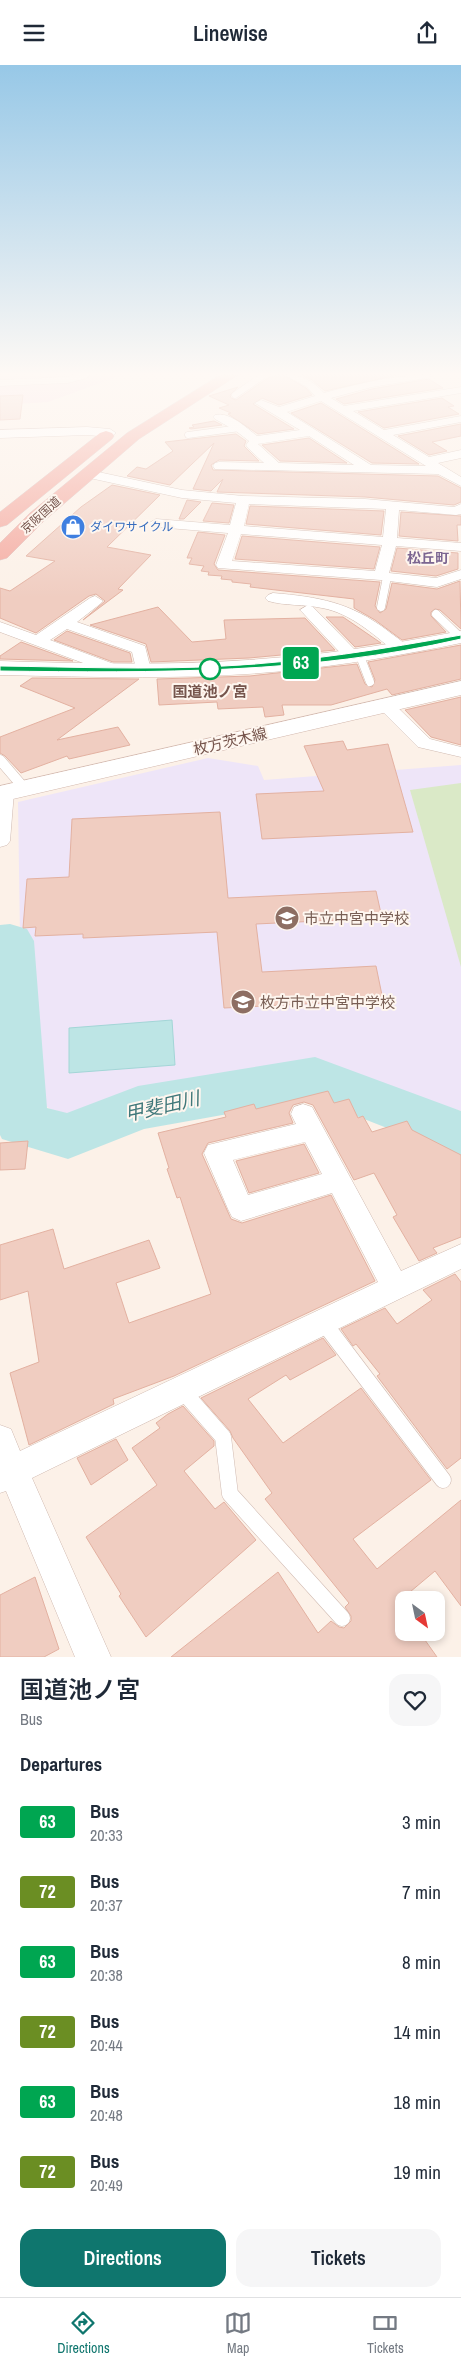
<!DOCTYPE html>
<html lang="en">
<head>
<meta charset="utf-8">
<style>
  :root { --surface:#fff; --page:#f6f6f7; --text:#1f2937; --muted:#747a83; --line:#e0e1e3; --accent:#0f766e }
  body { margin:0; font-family:"Archivo Narrow","Noto Sans JP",sans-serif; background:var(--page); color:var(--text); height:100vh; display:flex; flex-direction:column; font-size:19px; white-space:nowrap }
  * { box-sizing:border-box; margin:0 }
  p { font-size:16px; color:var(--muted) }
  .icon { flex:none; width:28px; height:28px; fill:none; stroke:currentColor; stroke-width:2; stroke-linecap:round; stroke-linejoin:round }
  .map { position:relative; height:1592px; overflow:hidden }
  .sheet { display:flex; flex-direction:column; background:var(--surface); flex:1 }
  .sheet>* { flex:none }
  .badge { padding:0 10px; border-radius:4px; font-size:18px; line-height:32px }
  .needle { width:32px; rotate:147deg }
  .tools { position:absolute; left:395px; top:1526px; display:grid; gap:10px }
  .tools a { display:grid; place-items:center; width:50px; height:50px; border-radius:10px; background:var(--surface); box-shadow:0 2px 8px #0003; font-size:25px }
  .map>.badge { position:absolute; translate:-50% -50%; box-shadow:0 0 0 2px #fff }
  h2 { padding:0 20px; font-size:19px; line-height:45px }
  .round { display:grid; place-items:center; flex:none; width:52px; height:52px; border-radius:15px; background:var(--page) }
  .overview { display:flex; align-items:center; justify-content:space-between; height:85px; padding:0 20px }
  h1 { font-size:24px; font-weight:600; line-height:38px }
  .primary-button { display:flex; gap:10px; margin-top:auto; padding:10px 20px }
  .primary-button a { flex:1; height:58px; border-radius:15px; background:var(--accent); color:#fff; font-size:20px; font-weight:600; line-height:58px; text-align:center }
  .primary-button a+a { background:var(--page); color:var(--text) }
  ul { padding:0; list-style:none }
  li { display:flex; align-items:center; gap:15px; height:70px; padding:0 20px }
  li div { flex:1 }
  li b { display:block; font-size:19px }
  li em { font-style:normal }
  li .badge { min-width:55px; font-weight:700; text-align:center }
  header { display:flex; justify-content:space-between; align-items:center; height:65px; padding:0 20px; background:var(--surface); font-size:22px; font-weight:600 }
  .tabs { display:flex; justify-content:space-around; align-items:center; height:70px; border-top:1px solid var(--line); background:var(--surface); font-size:14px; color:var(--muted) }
  .tabs a { display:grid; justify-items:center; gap:2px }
  .tabs .selected { color:var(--accent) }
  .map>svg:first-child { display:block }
</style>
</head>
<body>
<header><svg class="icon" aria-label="menu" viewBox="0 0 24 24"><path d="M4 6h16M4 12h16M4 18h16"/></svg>Linewise<svg class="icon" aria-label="share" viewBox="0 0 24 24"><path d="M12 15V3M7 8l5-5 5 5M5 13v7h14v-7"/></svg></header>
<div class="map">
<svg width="461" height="1592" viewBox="0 0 461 1592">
  <rect width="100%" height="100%" fill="#fcf1e8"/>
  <polygon fill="#eee5f8" points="208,693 258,701 264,715 461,700 461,1046 320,1003 111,1039 71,1055 34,1035 20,871 18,737"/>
  <polygon fill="#f9dce4" points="0,310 122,310 48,337 0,340"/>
  <polygon fill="#dae9c7" points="461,718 461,902 410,725"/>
  <polygon fill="#bde5e5" stroke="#a3d6d7" points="172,955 175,1000 69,1008 69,963"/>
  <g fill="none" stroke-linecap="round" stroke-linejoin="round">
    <polygon fill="#bde5e5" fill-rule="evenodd" points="10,859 27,864 34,876 47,1043 67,1048 138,1021 315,992 461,1046 461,1092 313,1034 144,1064 68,1094 2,1074 0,1070 0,860"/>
  </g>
  <g fill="#f0cdc1" stroke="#e3b1a1">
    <polygon points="277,310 283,310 306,323 312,330 279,340 262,333 253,339 294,364 258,369 228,349 231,348 219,343 229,340 209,331 238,322 230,330 231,333 236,335 268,313"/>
    <polygon points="302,310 397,310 325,326 312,315"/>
    <polygon points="429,314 443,323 344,339 336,334 372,324"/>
    <polygon points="23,330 20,354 0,355 0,331"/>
    <polygon points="442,333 454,341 448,342 459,349 384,363 358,347"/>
    <polygon points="321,338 419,399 372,398 291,348"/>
    <polygon points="214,356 222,360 191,364 189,363 194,362 192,360"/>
    <polygon points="461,359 461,371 432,377 447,386 429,390 398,371"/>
    <polygon points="236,369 246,376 244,381 259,396 219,395 211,400 213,405 438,411 461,423 461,437 454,440 365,432 217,427 223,414 211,426 193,424 214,378 170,420 127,411 137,402 146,404 173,386 165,377"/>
    <polygon points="309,373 347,398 280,396 262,380"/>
    <polygon points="112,420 160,430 107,482 151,490 118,524 123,525 83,555 105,536 96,529 89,531 36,568 0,553 0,523 10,526 55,496 26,491 81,442"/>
    <polygon points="187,435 201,437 184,454 179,454"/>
    <polygon points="212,438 234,440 229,458 203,456"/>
    <polygon points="250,441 384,446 381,470 246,459"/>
    <polygon points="401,447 461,451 461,460 457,460 458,476 399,471"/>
    <polygon points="198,467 225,470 214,499 218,505 380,517 375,541 380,548 386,544 392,518 437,524 460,516 461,564 440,545 435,544 431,547 431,551 446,567 402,575 375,555 354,543 354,534 250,522 251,519 232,517 232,515 221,514 222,511 208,510 209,507 201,506 204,501 189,499 192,493 187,493"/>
    <polygon points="242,471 380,482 374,504 235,494"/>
    <polygon points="397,483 458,488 458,504 436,511 391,506"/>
    <polygon points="158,542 192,577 226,574 224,555 305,553 335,585 249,593 151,597 146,579 90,560"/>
    <polygon points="326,552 343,552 381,578 355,582"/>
    <polygon points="67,566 130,588 132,597 113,597 54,575"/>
    <polygon points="21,577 73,596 0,594 0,591"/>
    <polygon points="461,580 461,614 392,630 387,624 331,640 282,640 284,650 265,652 263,642 218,644 217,637 159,640 157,614 250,611 357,599 365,619 372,622 375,615 368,597"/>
    <polygon points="32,613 139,614 57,675 118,662 130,680 69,694 67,691 21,708 5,691 0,688 0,672 75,643 20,621"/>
    <polygon points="461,632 461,680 431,672 405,645"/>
    <polygon points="343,676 347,685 388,679 413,767 262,774 256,729 324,726 304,681"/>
    <polygon points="220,747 228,833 376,826 382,853 256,859 262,907 376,901 383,935 224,943 217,867 83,873 83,869 35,871 36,862 23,863 27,814 69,812 72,754"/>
    <polygon points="328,1026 334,1038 349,1034 358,1053 363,1051 372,1067 407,1056 412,1065 461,1090 461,1172 433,1183 437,1188 419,1196 393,1152 397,1150 374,1108 354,1115 313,1040 304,1037 293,1040 289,1048 293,1058 208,1078 202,1089 231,1154 242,1158 331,1130 375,1216 174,1311 113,1334 114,1339 29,1380 10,1308 39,1297 28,1226 0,1235 0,1180 53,1164 64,1204 149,1175 160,1203 116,1218 129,1258 211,1229 180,1132 177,1133 167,1104 169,1103 158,1068 226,1052 224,1047 254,1039 256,1044"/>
    <polygon points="28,1076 25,1104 0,1105 0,1078"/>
    <polygon points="304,1079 319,1108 249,1128 236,1096"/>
    <polygon points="455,1209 461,1217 461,1393 447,1404 377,1311 380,1309 356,1279 353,1281 341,1264 385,1243 397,1259 432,1235 423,1225"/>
    <polygon points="323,1273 336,1290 290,1315 286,1310 248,1334 283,1378 361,1323 431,1415 353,1474 377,1504 461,1435 461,1541 435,1506 404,1532 404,1568 420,1568 437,1592 171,1592 278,1507 318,1568 331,1556 339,1562 344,1563 351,1556 351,1551 345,1542 349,1538 265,1434 272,1428 233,1373 230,1366 201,1333"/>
    <polygon points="183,1341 214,1376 214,1381 184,1406 215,1444 224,1437 256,1475 146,1572 119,1531 121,1529 86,1472 157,1420 132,1383 160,1363 156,1358 168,1349"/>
    <polygon points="116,1374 128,1395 91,1420 77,1393"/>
    <polygon points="35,1512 59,1584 44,1592 0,1592 0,1530"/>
  </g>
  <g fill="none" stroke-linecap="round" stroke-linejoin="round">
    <defs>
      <g id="lane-far3">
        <polyline points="0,318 67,315 86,310"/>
        <polyline points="235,330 264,310"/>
        <polyline points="188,370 240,363"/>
      </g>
      <g id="lane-far2">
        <polyline points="381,542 387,512"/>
        <polyline points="436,549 460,572"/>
        <polyline points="360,591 370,617"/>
      </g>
      <polyline id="lane-far1" points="0,695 24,723"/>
      <g id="lane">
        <polyline points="324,1258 443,1415"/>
        <polyline points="182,1325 223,1372 230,1429 342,1553"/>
      </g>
      <g id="street">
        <path d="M285 310C302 310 312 315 324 328 361 318 394 310 432 310L427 313 372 322 331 333 344 341 461 322V328L353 346 384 365 461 351V357L393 370 429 392 461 385V393L438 398 461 412V421L438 409 215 404 213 401 215 398 219 397 264 398 248 383 246 380 249 376 236 366 215 354 213 352 215 350C229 346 247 363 257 371L300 365 255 338 261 335 279 342 315 331 307 322ZM321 336 426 401 371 400 287 347ZM309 371 354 400 279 398 258 379Z"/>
        <polygon points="87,362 110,364 116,368 110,372 87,370 0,373 0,365"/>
        <path d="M89 405 182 425 243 431 365 434 454 442 461 439V449L456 450 399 445 397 473 461 478V486L396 481 389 508 436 513 461 505V514L437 522 381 515 218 503 216 500 228 468 156 462 149 458 156 454 230 460 236 438 182 433 85 412 83 409 85 406ZM249 439 386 444 383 472 244 461ZM241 469 382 480 375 506 232 496Z"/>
        <path d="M273 528C319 532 350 537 388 566 394 571 403 576 408 583L406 586H394C373 569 350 548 322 543 304 539 285 541 268 536L265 533 268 530Z"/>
        <polygon points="95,531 103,536 100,539 77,557 145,581 151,605 149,608 137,608 132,587 67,564 50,575 122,602 124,605 122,608 110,608 0,567 0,557 36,570 90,533"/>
        <polygon points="308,540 313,542 358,588 360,591 358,594 346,594 303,548 300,545"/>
        <polygon points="385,635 391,636 430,674 461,682 461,692 418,682 376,640 379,636"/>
        <polygon points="5,721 12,723 14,727 10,776 7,780 0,782 0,723"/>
        <path d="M303 1039 312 1042 401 1206 461 1179V1204L32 1413 111 1592H75L6 1426 0 1428V1360L11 1364 20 1386 378 1217 332 1128 241 1156 232 1152 228 1144 204 1088 208 1080 296 1059 291 1049 294 1042ZM305 1077 322 1109 248 1130 233 1095Z"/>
      </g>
      <g id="secondary">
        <path d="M461 566V578C403 590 344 600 285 606 190 615 95 612 0 610V596C95 599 190 601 285 592 344 587 403 577 461 566Z"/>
        <polygon points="461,616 461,630 0,737 0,721"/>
      </g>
      <g id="highway">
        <polygon points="220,310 238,310 139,374 44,456 7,493 0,495 0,478 30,448 127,368"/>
        <polygon points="106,366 112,368 114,371 112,374 7,460 0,462 0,447 100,368"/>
      </g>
    </defs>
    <use href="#lane-far3" stroke="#d0bab1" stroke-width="7"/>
    <use href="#lane-far2" stroke="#d0bab1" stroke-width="9"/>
    <use href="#lane-far1" stroke="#d0bab1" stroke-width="11"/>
    <use href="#lane" stroke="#d0bab1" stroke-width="17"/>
    <use href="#street" stroke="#d0bab1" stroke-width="1"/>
    <use href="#secondary" stroke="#d3b9af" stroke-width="1"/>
    <use href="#highway" stroke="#d9cfcd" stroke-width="1"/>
    <use href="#lane-far3" stroke="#fff" stroke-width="6"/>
    <use href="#lane-far2" stroke="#fff" stroke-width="8"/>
    <use href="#lane-far1" stroke="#fff" stroke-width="10"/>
    <use href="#lane" stroke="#fff" stroke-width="16"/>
    <use href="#street" fill="#fff" fill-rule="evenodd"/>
    <use href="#secondary" fill="#fff" fill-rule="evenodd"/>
    <use href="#highway" fill="#f4aba1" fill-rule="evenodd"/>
  </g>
  <linearGradient id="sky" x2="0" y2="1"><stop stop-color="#97c8e7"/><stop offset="0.58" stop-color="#fef9f5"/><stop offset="1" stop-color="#fef9f5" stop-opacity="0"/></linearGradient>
  <rect width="461" height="533" fill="url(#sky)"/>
  <path fill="#00a651" stroke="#fff" d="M461 570V574C310 609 156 608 0 606V601C75 602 149 605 224 601 304 597 383 584 461 570Z"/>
  <defs>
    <symbol id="shop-disc" viewBox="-11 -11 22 22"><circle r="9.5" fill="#3f7fe0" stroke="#fef6ef"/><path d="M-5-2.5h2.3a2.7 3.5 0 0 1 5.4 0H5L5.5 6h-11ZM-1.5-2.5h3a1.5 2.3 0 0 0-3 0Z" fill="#fff"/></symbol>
    <symbol id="school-disc" viewBox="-11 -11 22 22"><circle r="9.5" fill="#8d6e63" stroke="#fef6ef"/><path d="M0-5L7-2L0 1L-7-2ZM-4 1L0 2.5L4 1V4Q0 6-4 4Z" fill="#fff"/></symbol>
  </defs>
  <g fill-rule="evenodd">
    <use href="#shop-disc" x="59" y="448" width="28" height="28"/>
    <use href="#school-disc" x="273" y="839" width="28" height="28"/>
    <use href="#school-disc" x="229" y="923" width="28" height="28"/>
  </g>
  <circle fill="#fff" stroke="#00a651" stroke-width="2.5" cx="210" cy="604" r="10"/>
  <g text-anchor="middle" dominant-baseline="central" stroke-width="4" stroke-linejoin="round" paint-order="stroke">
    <g font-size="12" fill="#76554d" stroke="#fef6ef">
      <text transform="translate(41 450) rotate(-42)">京阪国道</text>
    </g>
    <g font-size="12" fill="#366cbe" stroke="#fef6ef" text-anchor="start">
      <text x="90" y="462">ダイワサイクル</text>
    </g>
    <g font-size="14" font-weight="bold" fill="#7b6591" stroke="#fef6ef">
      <text x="428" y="493">松丘町</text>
    </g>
    <g font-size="15" font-weight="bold" fill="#76554d" stroke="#fef6ef">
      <text x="210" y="626">国道池ノ宮</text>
    </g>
    <g font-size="15" fill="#76554d" stroke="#fef6ef">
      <text transform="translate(230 676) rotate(-13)">枚方茨木線</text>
    </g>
    <g font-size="15" fill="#785e54" stroke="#fef6ef" text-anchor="start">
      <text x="304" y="853">市立中宮中学校</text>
      <text x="260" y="937">枚方市立中宮中学校</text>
    </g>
    <g font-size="19" font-style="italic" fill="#40787a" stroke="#fef6ef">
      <text transform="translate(162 1041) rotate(-13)">甲斐田川</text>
    </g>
  </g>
</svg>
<div class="tools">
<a><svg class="needle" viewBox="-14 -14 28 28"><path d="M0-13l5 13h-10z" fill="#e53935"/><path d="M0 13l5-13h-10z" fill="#747a83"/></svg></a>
</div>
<b class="badge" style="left:301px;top:598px;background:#00a651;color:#fff">63</b>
</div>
<section class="sheet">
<div class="overview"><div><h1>国道池ノ宮</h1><p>Bus</p></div><a class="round"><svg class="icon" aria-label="heart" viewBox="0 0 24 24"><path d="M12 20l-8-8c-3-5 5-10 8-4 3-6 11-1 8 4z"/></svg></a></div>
<h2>Departures</h2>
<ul>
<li><span class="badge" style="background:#00a651;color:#fff">63</span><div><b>Bus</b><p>20:33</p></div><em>3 min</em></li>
<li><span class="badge" style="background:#6b8e23;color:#fff">72</span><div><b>Bus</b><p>20:37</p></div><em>7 min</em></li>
<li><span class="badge" style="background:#00a651;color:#fff">63</span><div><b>Bus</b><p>20:38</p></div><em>8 min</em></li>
<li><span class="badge" style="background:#6b8e23;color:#fff">72</span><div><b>Bus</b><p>20:44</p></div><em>14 min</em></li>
<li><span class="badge" style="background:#00a651;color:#fff">63</span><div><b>Bus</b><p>20:48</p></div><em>18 min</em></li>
<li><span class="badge" style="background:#6b8e23;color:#fff">72</span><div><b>Bus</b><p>20:49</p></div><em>19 min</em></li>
</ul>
<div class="primary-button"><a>Directions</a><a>Tickets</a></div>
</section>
<nav class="tabs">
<a class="selected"><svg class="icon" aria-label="directions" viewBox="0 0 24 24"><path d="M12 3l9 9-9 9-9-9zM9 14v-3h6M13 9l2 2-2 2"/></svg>Directions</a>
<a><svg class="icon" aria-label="map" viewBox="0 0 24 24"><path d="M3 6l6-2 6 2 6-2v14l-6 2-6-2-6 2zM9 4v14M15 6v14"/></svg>Map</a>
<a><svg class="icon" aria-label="tickets" viewBox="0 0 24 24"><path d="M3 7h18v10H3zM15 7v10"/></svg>Tickets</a>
</nav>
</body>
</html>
